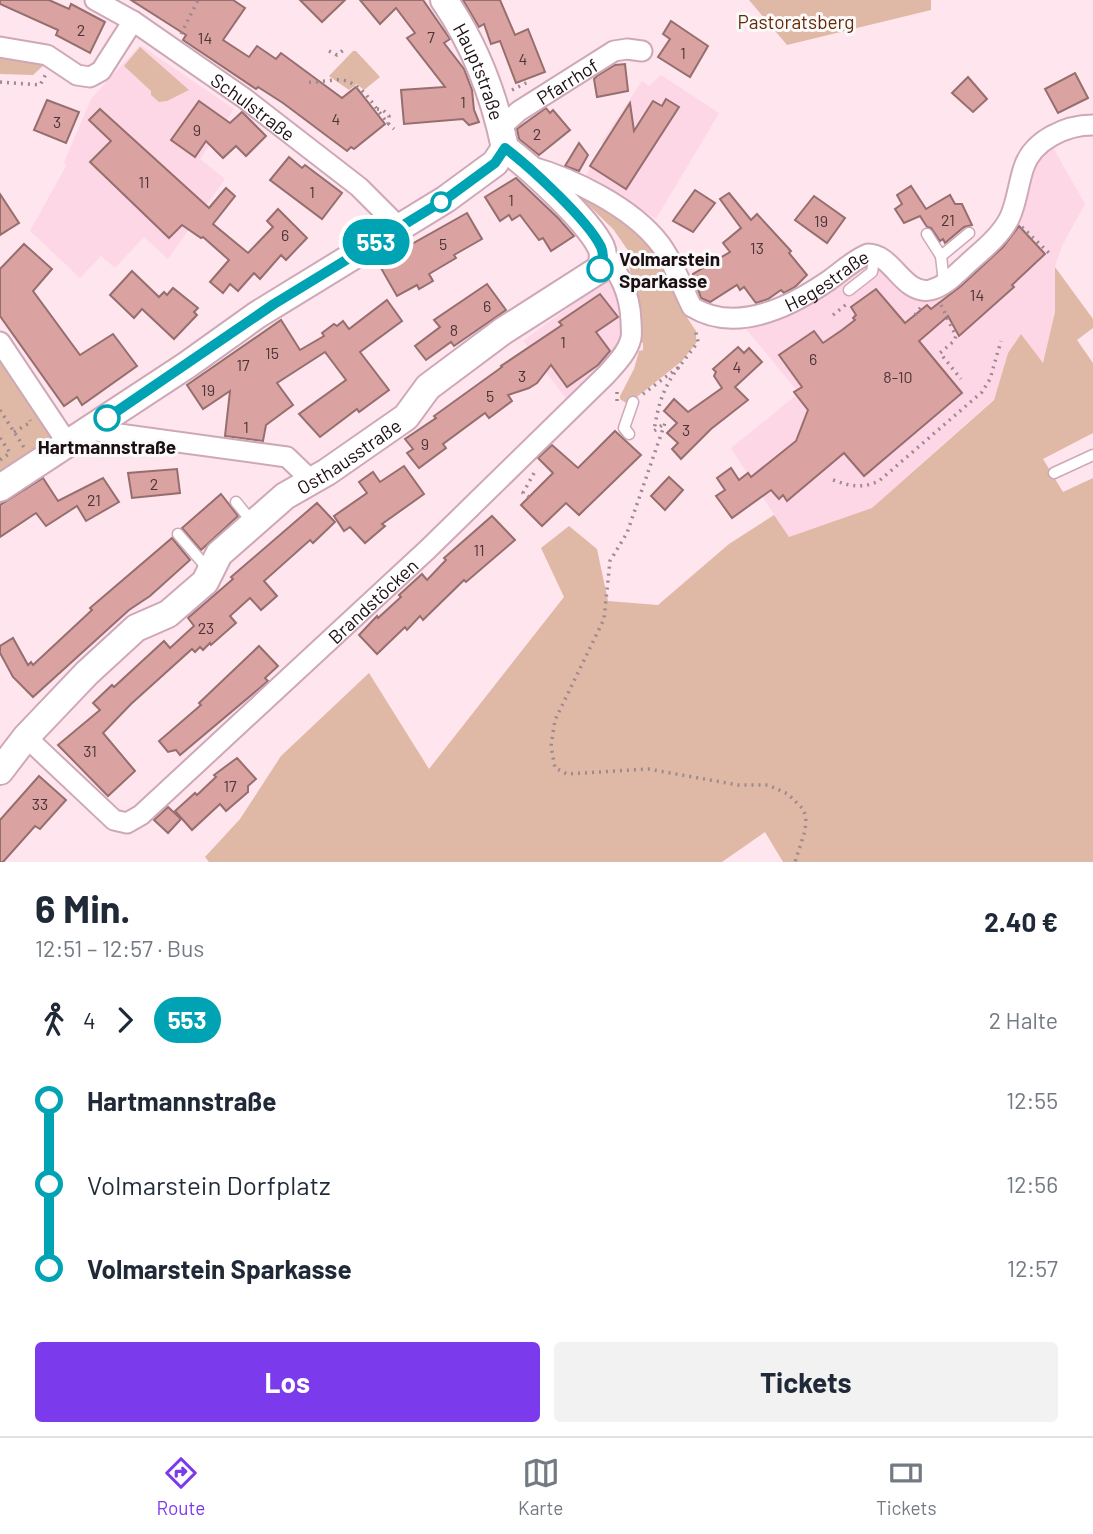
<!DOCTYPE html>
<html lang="de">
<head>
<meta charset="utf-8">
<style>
  :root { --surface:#fff; --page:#f2f2f3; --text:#1f2937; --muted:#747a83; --line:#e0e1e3; --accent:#7c3aed }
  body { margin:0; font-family:Barlow,sans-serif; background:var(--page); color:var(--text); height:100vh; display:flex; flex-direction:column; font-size:26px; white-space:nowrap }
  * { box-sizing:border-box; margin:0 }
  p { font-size:23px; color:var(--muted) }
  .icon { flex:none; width:38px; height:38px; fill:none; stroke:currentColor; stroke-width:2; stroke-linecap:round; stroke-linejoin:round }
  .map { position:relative; height:862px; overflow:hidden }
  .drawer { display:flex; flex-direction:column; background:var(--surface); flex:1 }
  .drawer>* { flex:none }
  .badge { padding:0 14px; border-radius:23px; font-size:24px; line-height:46px }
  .map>.badge { position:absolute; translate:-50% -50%; box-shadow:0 0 0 4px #fff }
  .legs { display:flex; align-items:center; gap:10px; height:77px; padding:0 35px; font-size:23px }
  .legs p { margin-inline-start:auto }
  .headline { display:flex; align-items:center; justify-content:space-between; height:119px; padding:0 35px }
  h1 { font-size:38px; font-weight:700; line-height:52px }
  .primary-button { display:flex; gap:14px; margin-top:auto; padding:14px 35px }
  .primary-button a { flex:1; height:80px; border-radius:7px; background:var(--accent); color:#fff; font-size:28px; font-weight:700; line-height:80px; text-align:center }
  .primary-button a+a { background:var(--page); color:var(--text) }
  ul { padding:0 35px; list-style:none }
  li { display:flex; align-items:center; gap:24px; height:84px; font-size:26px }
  li i { display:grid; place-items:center; width:10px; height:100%; margin:0 9px; background:currentColor }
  li i::after { content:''; width:18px; height:18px; margin:-9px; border:5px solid; border-radius:50%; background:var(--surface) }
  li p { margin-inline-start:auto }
  li:first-child i { background:linear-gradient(#0000 50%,currentColor 0) }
  li:last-child i { background:linear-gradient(currentColor 50%,#0000 0) }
  .menu { display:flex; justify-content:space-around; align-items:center; height:98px; border-top:2px solid var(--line); background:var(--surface); font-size:19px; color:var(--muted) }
  .menu a { display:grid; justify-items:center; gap:4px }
  .menu .current { color:var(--accent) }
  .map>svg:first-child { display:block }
</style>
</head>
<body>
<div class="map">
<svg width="1093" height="862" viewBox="0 0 1093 862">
  <rect width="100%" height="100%" fill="#fee5ee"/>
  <g fill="#fed7e6">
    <polygon points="140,45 234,109 200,159 225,179 168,259 144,237 115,268 101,256 80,278 30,231 66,166 64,162 91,99"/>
    <polygon points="661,75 719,113 656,219 601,183 597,188 583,181 603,145 601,143 642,81 649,86"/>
    <polygon points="1051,144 1085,204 1062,246 1055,267 1055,312 1043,364 1021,334 1008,353 994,399 872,508 789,538 731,448 799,393 741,323 872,256 912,292 999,240 1019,178"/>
    <polygon points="613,275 625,311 621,339 616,351 570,404 523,341"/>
  </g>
  <g fill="#dfb8a6">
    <polygon points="749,0 931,0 931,10 787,45"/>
    <polygon points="140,47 189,90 167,101 159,102 151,95 151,91 124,66"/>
    <polygon points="353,51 356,51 380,77 364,90 357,84 349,90 329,76"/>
    <polygon points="0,54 45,64 33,75 0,74"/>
    <polygon points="575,192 629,222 669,269 682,310 696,331 696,343 682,361 633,400 630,399 626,403 620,399 620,396 634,369 639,351 643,350 643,343 640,342 638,305 629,266 634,259 613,229"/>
    <polygon points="1055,267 1093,319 1093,328 1077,340 1093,363 1093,433 1043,459 1063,492 1093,478 1093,862 783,862 765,832 722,862 209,862 205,857 240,819 281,756 369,673 429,769 564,597 541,548 569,526 597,549 608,601 658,605 729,544 774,515 789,537 872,508 994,400 1008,353 1021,334 1043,363 1055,312"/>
    <polygon points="0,359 51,438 0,473"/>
  </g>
  <g fill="#daa3a2" stroke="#956e6d" stroke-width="2">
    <polygon points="0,0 49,0 69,9 71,4 105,22 90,53 56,35 58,30 0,4"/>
    <polygon points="131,0 233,0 245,8 223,40 249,57 257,46 276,59 281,53 342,98 356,87 385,124 354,149 351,147 347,151 283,103 258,87 256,89 183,40 186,35"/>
    <polygon points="300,0 345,0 322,22"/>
    <polygon points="360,0 423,0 450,39 444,43 464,69 472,90 474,110 479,122 469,125 463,119 404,124 401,90 445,87 407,38 415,33 396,8 380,24"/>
    <polygon points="463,0 500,0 515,35 528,29 545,72 516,83 500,41 491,44 484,24 479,27"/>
    <polygon points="671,21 708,46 690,77 658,57 670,39 663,34"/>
    <polygon points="625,64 628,91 597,97 594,79 597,76 615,65"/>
    <polygon points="1075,73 1088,98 1058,113 1045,89"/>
    <polygon points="968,77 987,99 973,112 952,93"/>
    <polygon points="666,99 679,107 626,189 590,166 630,103 634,131 653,101 662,106"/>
    <polygon points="47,100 79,112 66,143 34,130"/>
    <polygon points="199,101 230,123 242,112 266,136 246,156 236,146 223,158 206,141 195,157 171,140"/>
    <polygon points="546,108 550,113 553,110 570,130 539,155 519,139 517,129"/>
    <polygon points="100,109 209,208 226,188 235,196 213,224 248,253 273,227 267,221 278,209 307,238 286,260 281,255 260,279 254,273 238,291 230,284 223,293 210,282 229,260 203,237 201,238 182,225 169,238 90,162 111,141 89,120"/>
    <polygon points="579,143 588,155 579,171 565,166"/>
    <polygon points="289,157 302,168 305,165 342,193 322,219 270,180"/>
    <polygon points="516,178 558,218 574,236 551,251 543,238 539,240 520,215 512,220 509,215 500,221 485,197"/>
    <polygon points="911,186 926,209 950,195 955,204 962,204 972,225 964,227 945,243 943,239 940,241 931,228 927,227 920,216 904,223 895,209 902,204 897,195"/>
    <polygon points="695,190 715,203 693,232 673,221"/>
    <polygon points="729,193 751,220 757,214 791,251 789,253 807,275 795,287 784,293 781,290 768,299 756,303 744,287 740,290 737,285 710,302 701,298 693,274 730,252 723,243 741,228 720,199"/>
    <polygon points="0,194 19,223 0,235"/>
    <polygon points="814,196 845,218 827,243 795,220"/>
    <polygon points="467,213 482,239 454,255 456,258 429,274 433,281 419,289 417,285 397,296 378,263"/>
    <polygon points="1019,226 1045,254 1012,285 1014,287 959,336 948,316 919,341 962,393 864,476 844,453 787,501 783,495 779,499 771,490 732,518 716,496 725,490 717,478 731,468 739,480 748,473 751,477 796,441 808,410 794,392 802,387 779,355 814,331 823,343 842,330 855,320 853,318 856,315 851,307 876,289 905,323 927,305 931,309 961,286 1003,247"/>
    <polygon points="24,244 52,269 33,291 80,355 113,334 137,366 82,405 77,397 64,406 0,316 0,269"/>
    <polygon points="132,271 159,297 164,292 167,295 173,288 198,308 194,312 197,315 174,339 142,309 134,318 110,295"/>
    <polygon points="487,284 506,310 454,346 451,342 426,360 415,346 440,327 434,320"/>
    <polygon points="600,294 618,317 596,332 610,351 598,365 567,387 551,365 537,383 529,388 508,395 512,401 489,418 485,413 443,444 446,448 419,468 407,453 413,449 405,439 436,418 434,416 502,367 501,366 562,325 559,322"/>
    <polygon points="387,300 402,321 360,352 389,390 359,412 357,409 320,437 299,414 346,380 325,352 277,383 293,405 266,425 263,441 225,436 230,391 203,409 187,385 281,320 300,350 324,336 322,333 334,324 337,326 343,321 349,329"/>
    <polygon points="738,347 744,353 749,348 762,362 735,387 748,400 711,429 681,459 672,449 678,443 667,433 677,423 664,411 674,399 688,412 722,388 714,376 716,372 713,369"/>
    <polygon points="615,431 641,455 579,515 566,503 542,526 521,505 553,473 538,458 552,445 578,468"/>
    <polygon points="404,466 424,494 382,524 385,526 365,543 350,527 344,531 334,516 367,493 359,482 373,472 380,482"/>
    <polygon points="177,469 180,493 132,498 128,473"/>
    <polygon points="669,477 683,490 665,510 651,496"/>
    <polygon points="43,478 58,501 103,478 119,502 86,521 77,506 46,526 36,513 0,537 0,505"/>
    <polygon points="221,494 238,516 201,550 182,528"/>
    <polygon points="317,503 335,522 313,543 310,540 264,581 277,596 261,610 250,598 230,616 236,623 211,645 210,643 203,650 200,647 195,652 192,649 131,704 103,733 135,771 108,796 58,745 100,710 93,703 112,685 114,687 164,641 170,648 194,626 188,618 233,579 231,577"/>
    <polygon points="492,516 515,540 466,582 464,580 423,620 420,616 407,630 405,627 377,654 359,635 377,616 378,618 401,597 399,595 422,574 427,580 446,560 444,558"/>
    <polygon points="172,538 190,560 150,596 129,610 33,697 13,677 0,653 0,646 13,638 28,665 31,662 33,665 92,610 90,608"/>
    <polygon points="259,646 278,666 265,678 268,681 180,755 176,750 168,752 159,741 201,705 199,703"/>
    <polygon points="237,758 256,779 248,786 248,792 226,811 220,804 192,830 175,811 195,793 197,795 216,777 214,775"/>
    <polygon points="39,776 66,800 40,829 35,826 3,862 0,862 0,820"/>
    <polygon points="168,807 181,819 168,833 154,820"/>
  </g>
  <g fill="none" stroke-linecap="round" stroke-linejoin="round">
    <defs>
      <g id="lane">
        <polyline points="927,234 941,256"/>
        <polyline points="944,283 941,256 969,233"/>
        <polyline points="849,290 872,272 875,254"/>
        <polyline points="629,434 624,428 633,402"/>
        <polyline points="1054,473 1093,455"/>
        <polyline points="236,502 253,523"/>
        <polyline points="178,534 208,569"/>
      </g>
      <g id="street">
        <path id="s1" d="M95 0 133 21 244 98 359 187 400 228"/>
        <polyline points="0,47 47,55 77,75 90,77 101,71 133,21"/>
        <path id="s2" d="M500 128 519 111 614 51 627 49 642 51"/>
        <path id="s3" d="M529 166C572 178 632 207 660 244 674 262 681 286 692 307 736 334 790 307 828 281 841 272 853 260 868 254 893 254 903 295 930 290 944 287 955 275 965 266 980 252 999 238 1009 219 1017 203 1018 184 1024 167 1033 140 1066 125 1093 125"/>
        <polyline points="0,342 68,444"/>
        <polyline points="90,430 287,457 312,481"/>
        <path id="s4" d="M26 737 114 820 127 823 141 815 428 549 606 375C615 365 628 352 631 338 632 333 631 326 631 321 630 292 619 273 602 250"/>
      </g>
      <g id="secondary">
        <path id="s5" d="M444 0C475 45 494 95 505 148"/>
        <polyline points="0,488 187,365 257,315 446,199 495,163 505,148"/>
        <path id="s6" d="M0 771 26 737 87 673 136 628 168 614 205 582 219 554 285 496 327 472 406 417 428 387 503 331 600 269C603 262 604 254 601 247 588 220 530 167 505 148"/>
      </g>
    </defs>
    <use href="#lane" stroke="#cfa8b7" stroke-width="13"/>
    <use href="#street" stroke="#cfa8b7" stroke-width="23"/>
    <use href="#secondary" stroke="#cfa8b7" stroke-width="30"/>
    <g stroke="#9d8990" stroke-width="3.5" stroke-dasharray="2 5" stroke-linecap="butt">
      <polyline points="181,34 198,0"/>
      <polyline points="329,51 337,55 345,49"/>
      <polyline points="0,82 40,85 46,74"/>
      <path d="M309 82C320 83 331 79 342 80 367 84 376 114 394 129"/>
      <polyline points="512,90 528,82"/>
      <polyline points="377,109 383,110 389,116 388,124"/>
      <polyline points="1022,227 1049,253"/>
      <polyline points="941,305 956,336 954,341 940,353 961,379"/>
      <polyline points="833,315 848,303"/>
      <polyline points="915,315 921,307"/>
      <path d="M679 367C663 387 658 406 654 431L665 423 627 533 610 561 604 619 555 720 551 746 555 768 567 774 648 769 738 785H768L788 794 803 809 806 817 805 831 795 862"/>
      <polyline points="617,392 617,404"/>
      <polyline points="643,394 679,367 698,342 695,328"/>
      <polyline points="0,410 25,449"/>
      <polyline points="14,432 31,422 30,420"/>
      <polyline points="0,438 10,453 0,460"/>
      <path d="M833 480C850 486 862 489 879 481L982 392 990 379 1001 341"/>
      <polyline points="529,497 523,493 534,473 533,470"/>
    </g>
    <use href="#lane" stroke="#fff" stroke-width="10"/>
    <use href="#street" stroke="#fff" stroke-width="19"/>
    <use href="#secondary" stroke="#fff" stroke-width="26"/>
  </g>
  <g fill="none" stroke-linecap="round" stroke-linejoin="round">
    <defs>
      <path id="line-1" d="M107 418 274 304 446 199 495 163 505 148C530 167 588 220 601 247 604 254 603 262 600 269"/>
    </defs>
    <use href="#line-1" stroke="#fff" stroke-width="16"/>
    <use href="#line-1" stroke="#00a3b4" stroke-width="10"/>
  </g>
  <g fill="#fff" stroke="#00a3b4" stroke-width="3.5">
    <circle cx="441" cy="202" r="9"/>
    <circle cx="600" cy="269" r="12"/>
    <circle cx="107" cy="418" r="12"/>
  </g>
  <g text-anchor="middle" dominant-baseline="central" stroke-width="6" stroke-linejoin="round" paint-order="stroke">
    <g font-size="16" fill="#4c3438">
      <text x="81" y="29">2</text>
      <text x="431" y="36">7</text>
      <text x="205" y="37">14</text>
      <text x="683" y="52">1</text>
      <text x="523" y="58">4</text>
      <text x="463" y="101">1</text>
      <text x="336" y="118">4</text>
      <text x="57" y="121">3</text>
      <text x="197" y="129">9</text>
      <text x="537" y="133">2</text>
      <text x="144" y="181">11</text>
      <text x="312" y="191">1</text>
      <text x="511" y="199">1</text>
      <text x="948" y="219">21</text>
      <text x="821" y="220">19</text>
      <text x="285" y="234">6</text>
      <text x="443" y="243">5</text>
      <text x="757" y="247">13</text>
      <text x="977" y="294">14</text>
      <text x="487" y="305">6</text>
      <text x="454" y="329">8</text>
      <text x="563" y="341">1</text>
      <text x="272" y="352">15</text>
      <text x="813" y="358">6</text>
      <text x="243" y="364">17</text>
      <text x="737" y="366">4</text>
      <text x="522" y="375">3</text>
      <text x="898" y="376">8-10</text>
      <text x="208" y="389">19</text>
      <text x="490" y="395">5</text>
      <text x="246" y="426">1</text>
      <text x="686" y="429">3</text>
      <text x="425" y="443">9</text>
      <text x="154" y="483">2</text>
      <text x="94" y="499">21</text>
      <text x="479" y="549">11</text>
      <text x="206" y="627">23</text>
      <text x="90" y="750">31</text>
      <text x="230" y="785">17</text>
      <text x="40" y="803">33</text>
    </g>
    <g font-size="19" fill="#652a06" stroke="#fafafa">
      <text x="796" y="21">Pastoratsberg</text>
    </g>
    <g font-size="19" fill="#1c0f14" stroke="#fafafa">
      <text stroke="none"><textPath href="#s5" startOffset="80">Hauptstraße</textPath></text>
      <text stroke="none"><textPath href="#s2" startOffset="82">Pfarrhof</textPath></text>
      <text stroke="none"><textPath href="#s1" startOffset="191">Schulstraße</textPath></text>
      <text stroke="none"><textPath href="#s3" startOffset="371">Hegestraße</textPath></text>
      <text stroke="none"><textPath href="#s6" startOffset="476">Osthausstraße</textPath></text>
      <text stroke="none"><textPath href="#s4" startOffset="466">Brandstöcken</textPath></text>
    </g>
    <g font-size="19" font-weight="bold" fill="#1c0f14" stroke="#fafafa" text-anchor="start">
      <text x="619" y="258">Volmarstein<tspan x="619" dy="22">Sparkasse</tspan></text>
      <text x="107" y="446" text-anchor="middle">Hartmannstraße</text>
    </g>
  </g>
</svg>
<b class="badge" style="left:376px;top:242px;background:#00a3b4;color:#fff">553</b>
</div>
<section class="drawer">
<div class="headline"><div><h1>6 Min.</h1><p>12:51 – 12:57 · Bus</p></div><b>2.40 €</b></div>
<div class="legs"><svg class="icon" aria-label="walk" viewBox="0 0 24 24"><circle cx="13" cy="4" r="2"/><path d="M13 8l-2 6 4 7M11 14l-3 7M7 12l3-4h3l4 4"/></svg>4<svg class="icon" aria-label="forward" viewBox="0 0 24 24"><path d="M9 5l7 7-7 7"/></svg><b class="badge" style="background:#00a3b4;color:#fff">553</b><p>2 Halte</p></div>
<ul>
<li><i style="color:#00a3b4"></i><b>Hartmannstraße</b><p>12:55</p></li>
<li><i style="color:#00a3b4"></i><span>Volmarstein Dorfplatz</span><p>12:56</p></li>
<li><i style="color:#00a3b4"></i><b>Volmarstein Sparkasse</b><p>12:57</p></li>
</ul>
<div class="primary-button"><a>Los</a><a>Tickets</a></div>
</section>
<nav class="menu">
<a class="current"><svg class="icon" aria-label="directions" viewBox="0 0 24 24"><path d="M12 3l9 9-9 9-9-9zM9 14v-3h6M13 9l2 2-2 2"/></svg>Route</a>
<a><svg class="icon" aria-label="map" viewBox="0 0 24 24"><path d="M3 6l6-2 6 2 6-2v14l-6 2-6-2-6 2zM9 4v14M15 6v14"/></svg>Karte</a>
<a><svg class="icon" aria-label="tickets" viewBox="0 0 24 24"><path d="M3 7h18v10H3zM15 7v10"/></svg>Tickets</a>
</nav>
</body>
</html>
